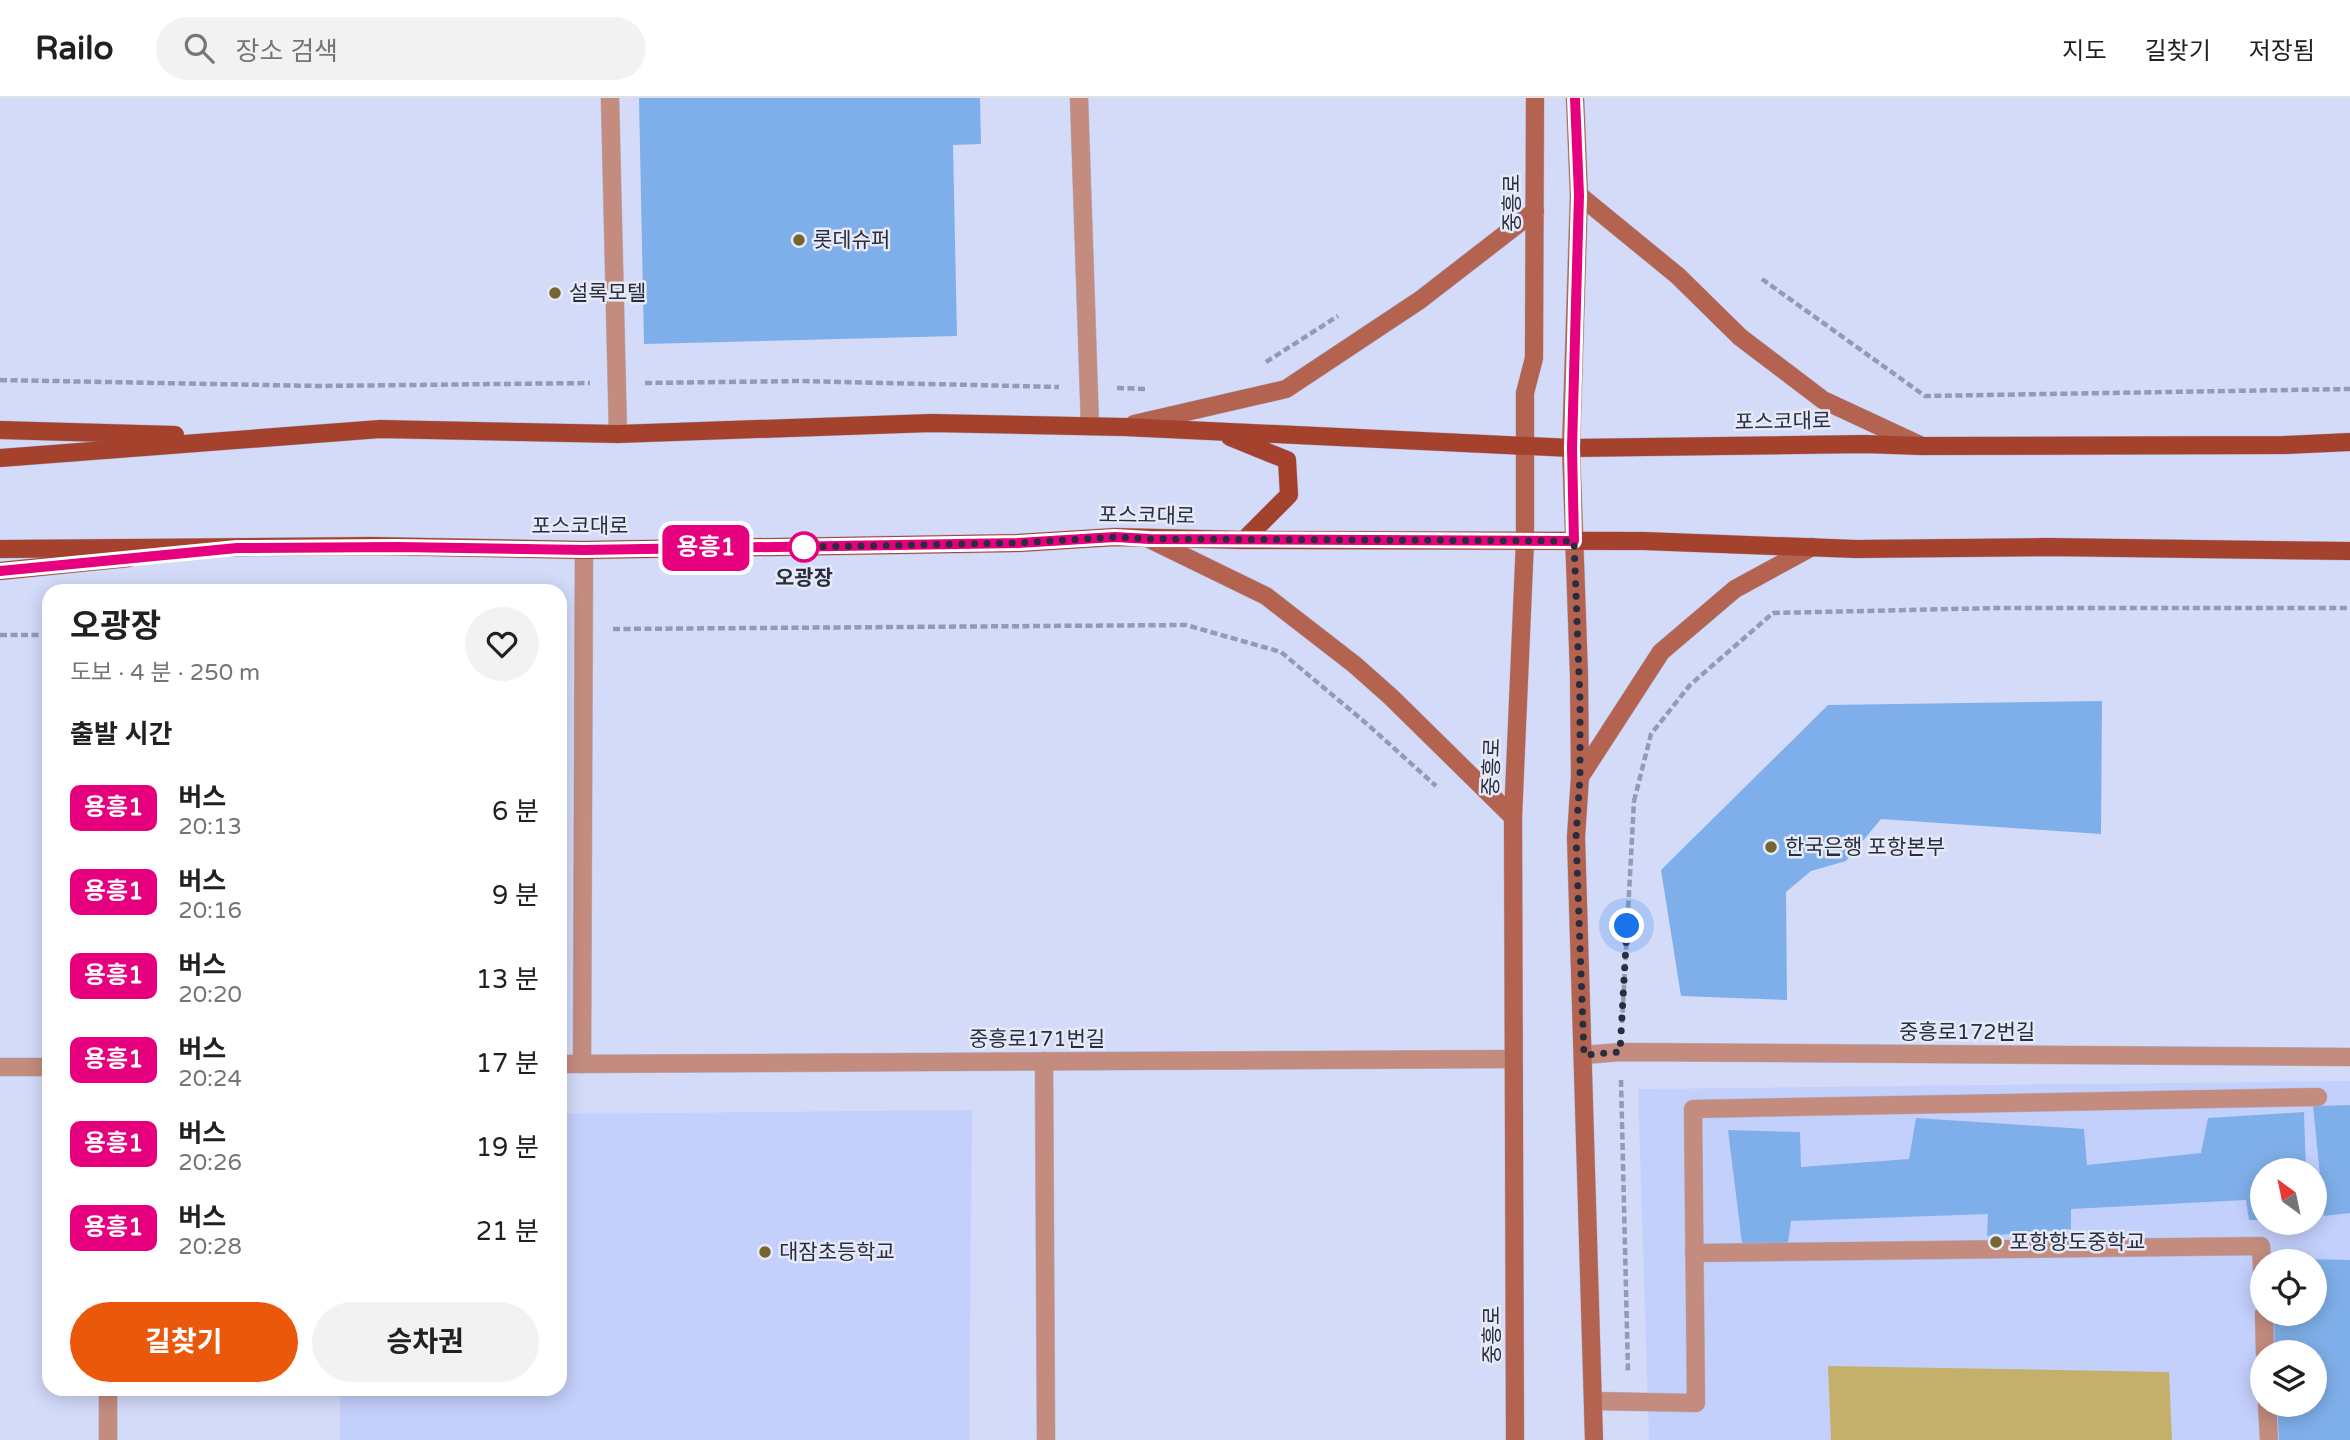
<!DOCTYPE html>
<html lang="ko">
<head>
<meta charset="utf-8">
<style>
  :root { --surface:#fff; --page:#f2f2f2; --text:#202124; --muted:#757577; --line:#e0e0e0; --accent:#ea580c }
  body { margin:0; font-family:"Varela Round","Noto Sans KR",sans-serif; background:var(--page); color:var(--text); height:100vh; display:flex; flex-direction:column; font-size:26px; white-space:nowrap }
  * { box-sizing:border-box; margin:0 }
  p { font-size:23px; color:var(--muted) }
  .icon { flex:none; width:38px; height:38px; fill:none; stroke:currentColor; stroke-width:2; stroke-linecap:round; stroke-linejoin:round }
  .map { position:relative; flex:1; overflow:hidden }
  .details { position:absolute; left:42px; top:486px; width:525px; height:812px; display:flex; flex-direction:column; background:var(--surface); border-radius:21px; box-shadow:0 4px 18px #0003 }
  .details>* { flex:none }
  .badge { padding:0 14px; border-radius:10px; font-size:24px; line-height:46px }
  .needle { width:46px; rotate:327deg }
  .tools { position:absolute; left:2250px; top:1060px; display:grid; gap:14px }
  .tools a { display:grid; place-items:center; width:77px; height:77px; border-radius:50%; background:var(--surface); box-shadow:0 4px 18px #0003; font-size:35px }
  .you { position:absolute; width:35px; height:35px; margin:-18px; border:5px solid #fff; border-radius:50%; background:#1a73e8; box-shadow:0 0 0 10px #1a73e833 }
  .map>.badge { position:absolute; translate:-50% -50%; box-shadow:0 0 0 4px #fff }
  h2 { padding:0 28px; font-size:26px; line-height:63px }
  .round { display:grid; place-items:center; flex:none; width:74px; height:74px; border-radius:37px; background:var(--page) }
  .head { display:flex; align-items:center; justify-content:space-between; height:119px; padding:0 28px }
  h1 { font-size:33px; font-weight:700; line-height:52px }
  .button { display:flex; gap:14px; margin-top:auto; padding:14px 28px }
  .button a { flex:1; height:80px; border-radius:42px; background:var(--accent); color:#fff; font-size:28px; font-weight:700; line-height:80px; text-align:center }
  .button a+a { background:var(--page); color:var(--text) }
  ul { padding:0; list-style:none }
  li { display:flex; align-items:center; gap:21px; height:84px; padding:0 28px }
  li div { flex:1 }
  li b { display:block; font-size:26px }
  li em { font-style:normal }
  li .badge { min-width:77px; font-weight:700; text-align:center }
  header { display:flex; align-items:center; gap:42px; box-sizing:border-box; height:98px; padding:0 35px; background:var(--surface); border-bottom:2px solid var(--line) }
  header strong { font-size:33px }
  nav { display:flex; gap:38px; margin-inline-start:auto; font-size:24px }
  .search { width:490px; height:63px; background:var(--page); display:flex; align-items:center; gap:18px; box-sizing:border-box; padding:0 24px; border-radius:38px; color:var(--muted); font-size:26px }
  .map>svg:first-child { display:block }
</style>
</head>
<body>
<header>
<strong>Railo</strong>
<div class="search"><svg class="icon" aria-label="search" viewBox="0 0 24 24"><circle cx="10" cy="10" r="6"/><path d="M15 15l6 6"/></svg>장소 검색</div>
<nav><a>지도</a><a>길찾기</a><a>저장됨</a></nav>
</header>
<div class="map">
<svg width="2350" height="1342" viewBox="0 0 2350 1342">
  <rect width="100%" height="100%" fill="#d3dbf9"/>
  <g fill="#c4d0fc" fill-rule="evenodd">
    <path d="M2350 983V1342H1649L1638 991ZM2263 1073H2315V1125H2263ZM2263 1164H2315V1216H2263ZM2263 1255H2315V1307H2263Z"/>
    <polygon points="972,1012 969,1342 340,1342 340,1292 560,1292 560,1016"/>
  </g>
  <polygon fill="#c4b06a" points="1828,1268 2169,1274 2172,1342 1831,1342"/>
  <g fill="#7fafea">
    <polygon points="639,0 980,0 981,46 953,47 957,238 644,246"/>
    <polygon points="2102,603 2101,736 1881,721 1846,763 1811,773 1786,794 1787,902 1681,898 1661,772 1828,607"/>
    <polygon points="2350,1007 2350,1115 2324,1118 2313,1008"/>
    <polygon points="2304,1014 2306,1073 2263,1073 2263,1122 2249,1122 2246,1102 2071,1111 2071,1131 1987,1138 1988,1116 1791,1123 1788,1145 1742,1145 1728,1032 1800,1034 1801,1069 1909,1061 1916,1020 2084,1031 2087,1067 2201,1055 2208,1020"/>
    <polygon points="2271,1160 2350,1162 2350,1342 2279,1342 2277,1307 2315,1307 2315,1255 2275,1255 2274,1216 2315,1216 2315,1164 2272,1164"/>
  </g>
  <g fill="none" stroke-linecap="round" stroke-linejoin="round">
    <defs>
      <g id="lane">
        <polyline points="610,0 618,336"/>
        <polyline points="1079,0 1090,328"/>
        <polyline points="1044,963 1046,1342"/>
        <polyline points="582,966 584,452"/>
        <polyline points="1694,1155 2261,1148 2263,1192"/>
        <polyline points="2264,1216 2265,1255"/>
        <polyline points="108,1292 108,1342"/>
        <polyline points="1593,1303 1696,1305 1693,1011 2318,999"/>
        <polyline points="2267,1307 2269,1342"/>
      </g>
      <g id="street">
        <polyline points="1584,957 1621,954 2350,959"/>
        <polyline points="560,966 1513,961"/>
        <polyline points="0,969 49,969"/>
      </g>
      <g id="secondary">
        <polyline points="1575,0 1579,97 1571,350 1579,578 1580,679 1576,739 1594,1342"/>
        <polyline points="1579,97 1678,178 1740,239 1823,302 1922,348"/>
        <polyline points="1134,326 1286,291 1420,202 1535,113"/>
        <polyline points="1149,441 1266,498 1355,567 1391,599 1513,719"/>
        <polyline points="1580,679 1661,554 1735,491 1812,449"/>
        <polyline points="1515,1342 1513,719 1525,443 1525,295 1534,260 1535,0"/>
      </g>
      <g id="primary">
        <polyline points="0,332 175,337"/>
        <polyline points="1230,339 1287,362 1289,397 1244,442"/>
        <polyline points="0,360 380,331 618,336 931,325 1124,329 1571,350 1865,346 1922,348 2284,347 2350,344"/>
        <polyline points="0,451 372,448 584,452 1018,445 1115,439 1244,442 1644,443 1856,451 2047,449 2350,453"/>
        <polyline points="0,473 129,460"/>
      </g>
    </defs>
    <use href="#lane" stroke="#b1b8d3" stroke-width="19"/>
    <use href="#street" stroke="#b1b8d3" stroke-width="19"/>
    <use href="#secondary" stroke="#b1b8d3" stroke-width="19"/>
    <use href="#primary" stroke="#b1b8d3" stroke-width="19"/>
    <g stroke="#949ab3" stroke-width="4.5" stroke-dasharray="7 3.5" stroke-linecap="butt">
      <polyline points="1762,181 1925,298 2350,291"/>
      <polyline points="1266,264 1338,218"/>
      <polyline points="0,282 319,288 590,285"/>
      <polyline points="645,285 801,283 1059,289"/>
      <polyline points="1117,290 1147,291"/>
      <polyline points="613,531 1186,527 1281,554 1367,626 1436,688"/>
      <polyline points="0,537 49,537"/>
      <polyline points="1634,703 1651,636 1690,587 1773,515 1997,510 2350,510"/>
      <polyline points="1622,925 1634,703"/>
      <polyline points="1621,982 1628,1275"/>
    </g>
    <use href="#lane" stroke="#c48c7f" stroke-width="18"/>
    <use href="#street" stroke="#c48c7f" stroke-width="18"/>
    <use href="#secondary" stroke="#b36350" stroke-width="18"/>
    <use href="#primary" stroke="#a5422d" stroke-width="18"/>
  </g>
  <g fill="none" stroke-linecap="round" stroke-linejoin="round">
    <defs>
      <polyline id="line" points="0,473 237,450 397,449 584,452 1018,445 1115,439 1149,441 1574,443 1572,350 1579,97 1575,0"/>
    </defs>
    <use href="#line" stroke="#fff" stroke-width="16"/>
    <use href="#line" stroke="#e6007e" stroke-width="10"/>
    <polyline stroke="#2a2d3c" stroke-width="7" stroke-dasharray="0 12.6" points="804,449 801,449 1018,445 1115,439 1149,441 1574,443 1580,603 1580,679 1576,739 1584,957 1620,954 1627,828"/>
  </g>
  <g fill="#746533" stroke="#e5e9f8" stroke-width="2.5">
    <circle cx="799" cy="142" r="7"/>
    <circle cx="555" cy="195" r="7"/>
    <circle cx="1771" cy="749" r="7"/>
    <circle cx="1996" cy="1144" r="7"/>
    <circle cx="765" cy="1154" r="7"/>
  </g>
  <circle fill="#fff" stroke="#e6007e" stroke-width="3.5" cx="804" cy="449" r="14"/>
  <g text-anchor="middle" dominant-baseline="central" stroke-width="5" stroke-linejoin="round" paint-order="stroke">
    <g font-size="21" fill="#2a2d3c" stroke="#e5e9f8">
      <text transform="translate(1512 105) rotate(-90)">중흥로</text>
      <text transform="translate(1783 324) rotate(-1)">포스코대로</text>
      <text transform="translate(1147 418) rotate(1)">포스코대로</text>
      <text x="580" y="428">포스코대로</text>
      <text transform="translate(1492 669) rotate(-88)">중흥로</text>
      <text x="1967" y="934">중흥로172번길</text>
      <text x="1037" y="941">중흥로171번길</text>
      <text transform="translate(1492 1237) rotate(-90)">중흥로</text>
    </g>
    <g font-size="21" fill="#2a2d3c" stroke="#e5e9f8" text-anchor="start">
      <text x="813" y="142">롯데슈퍼</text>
      <text x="569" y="195">설록모텔</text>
      <text x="1785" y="749">한국은행 포항본부</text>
      <text x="2010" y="1144">포항항도중학교</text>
      <text x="779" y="1154">대잠초등학교</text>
    </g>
    <g font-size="21" font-weight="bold" fill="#2a2d3c" stroke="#e5e9f8">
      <text x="804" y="480">오광장</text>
    </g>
  </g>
</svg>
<div class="tools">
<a><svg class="needle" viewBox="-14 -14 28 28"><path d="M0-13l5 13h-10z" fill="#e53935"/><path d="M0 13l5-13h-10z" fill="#757577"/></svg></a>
<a><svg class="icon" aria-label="locate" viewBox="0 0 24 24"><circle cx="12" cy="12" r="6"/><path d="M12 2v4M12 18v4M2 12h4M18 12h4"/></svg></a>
<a><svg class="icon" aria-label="layers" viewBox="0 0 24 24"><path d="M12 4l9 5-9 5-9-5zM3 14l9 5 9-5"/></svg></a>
</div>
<div class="you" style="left:1627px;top:828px"></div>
<b class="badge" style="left:706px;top:450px;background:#e6007e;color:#fff">용흥1</b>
<section class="details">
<div class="head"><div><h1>오광장</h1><p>도보 · 4 분 · 250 m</p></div><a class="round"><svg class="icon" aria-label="heart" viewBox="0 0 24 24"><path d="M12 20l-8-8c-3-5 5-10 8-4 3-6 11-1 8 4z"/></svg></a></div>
<h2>출발 시간</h2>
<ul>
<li><span class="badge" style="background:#e6007e;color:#fff">용흥1</span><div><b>버스</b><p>20:13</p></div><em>6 분</em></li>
<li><span class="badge" style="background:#e6007e;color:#fff">용흥1</span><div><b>버스</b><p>20:16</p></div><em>9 분</em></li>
<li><span class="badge" style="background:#e6007e;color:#fff">용흥1</span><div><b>버스</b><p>20:20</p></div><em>13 분</em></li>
<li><span class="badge" style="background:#e6007e;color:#fff">용흥1</span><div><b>버스</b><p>20:24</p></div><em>17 분</em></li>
<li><span class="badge" style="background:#e6007e;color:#fff">용흥1</span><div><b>버스</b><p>20:26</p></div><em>19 분</em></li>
<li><span class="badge" style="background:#e6007e;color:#fff">용흥1</span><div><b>버스</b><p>20:28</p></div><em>21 분</em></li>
</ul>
<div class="button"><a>길찾기</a><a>승차권</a></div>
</section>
</div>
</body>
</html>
